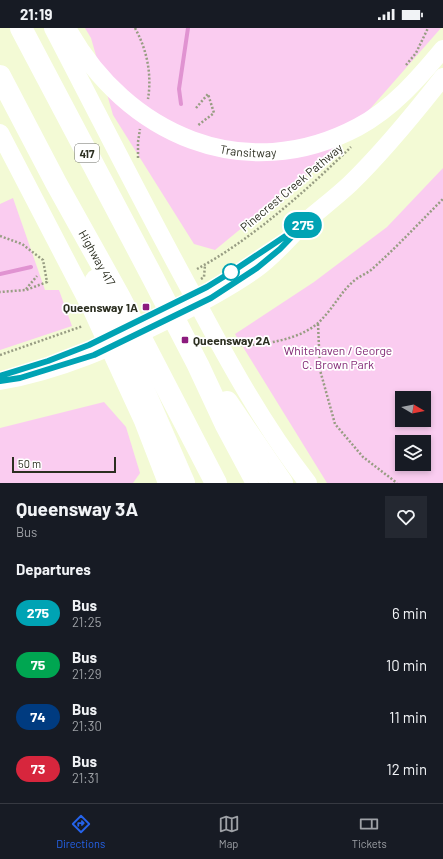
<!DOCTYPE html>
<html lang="en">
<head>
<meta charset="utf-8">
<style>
  :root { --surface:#171b24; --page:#242831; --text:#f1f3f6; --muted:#9ea1a6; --line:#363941; --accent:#2563eb }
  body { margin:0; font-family:Barlow,sans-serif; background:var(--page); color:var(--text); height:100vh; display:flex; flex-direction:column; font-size:15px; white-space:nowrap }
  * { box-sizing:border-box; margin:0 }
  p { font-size:13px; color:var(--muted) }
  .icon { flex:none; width:22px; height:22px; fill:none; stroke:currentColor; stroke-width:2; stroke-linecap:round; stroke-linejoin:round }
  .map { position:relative; height:455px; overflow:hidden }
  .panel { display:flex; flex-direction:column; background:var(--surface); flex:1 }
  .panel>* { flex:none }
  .badge { padding:0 8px; border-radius:13px; font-size:14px; line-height:26px }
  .needle { width:26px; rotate:100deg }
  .controls { position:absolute; left:395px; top:363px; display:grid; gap:8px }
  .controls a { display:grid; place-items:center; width:36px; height:36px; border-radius:0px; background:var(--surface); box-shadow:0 2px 6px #0003; font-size:20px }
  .scale { position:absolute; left:12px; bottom:10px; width:104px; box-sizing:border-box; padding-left:4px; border:2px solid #2c2f21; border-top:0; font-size:11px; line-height:14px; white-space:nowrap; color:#2c2f21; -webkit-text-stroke:3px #fff; paint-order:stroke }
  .map>.badge { position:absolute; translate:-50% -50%; box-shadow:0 0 0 2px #fff }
  h2 { padding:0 16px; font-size:15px; line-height:36px }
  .round { display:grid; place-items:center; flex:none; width:42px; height:42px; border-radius:0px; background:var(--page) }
  .headline { display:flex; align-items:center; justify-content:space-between; height:68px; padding:0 16px }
  h1 { font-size:19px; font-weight:700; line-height:30px }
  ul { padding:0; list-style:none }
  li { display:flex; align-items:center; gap:12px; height:52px; padding:0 16px }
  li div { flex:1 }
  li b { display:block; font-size:15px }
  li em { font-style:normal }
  li .badge { min-width:44px; font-weight:700; text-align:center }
  .status { display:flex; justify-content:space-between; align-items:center; height:28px; padding:0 20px; background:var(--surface); direction:ltr }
  .status svg { height:11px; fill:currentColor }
  .tabs { display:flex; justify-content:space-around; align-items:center; height:56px; border-top:1px solid var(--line); background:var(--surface); font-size:11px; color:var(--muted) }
  .tabs a { display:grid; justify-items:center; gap:2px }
  .tabs .active { color:var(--accent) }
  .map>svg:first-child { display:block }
</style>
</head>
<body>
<div class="status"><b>21:19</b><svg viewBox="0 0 49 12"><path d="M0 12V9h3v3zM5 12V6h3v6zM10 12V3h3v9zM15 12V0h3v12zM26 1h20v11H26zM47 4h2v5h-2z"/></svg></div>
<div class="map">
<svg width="443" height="455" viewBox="0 0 443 455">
  <rect width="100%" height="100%" fill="#f3fad5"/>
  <g fill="#faccf0" fill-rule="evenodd">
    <polygon points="85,0 441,0 327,130 215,222 194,216 113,87 91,10"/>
    <path d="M443 140V455H327L235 306 314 254 387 199ZM402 370H424V392H402ZM402 414H424V436H402Z"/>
    <polygon points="13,170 45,262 59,262 72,298 0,322 0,176"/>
    <polygon points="104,374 126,399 140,445 133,455 0,455 0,400"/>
  </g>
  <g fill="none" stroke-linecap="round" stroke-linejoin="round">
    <g stroke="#e093d1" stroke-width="4">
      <polyline points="181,76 179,61 188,0"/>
      <polyline points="0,246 31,239"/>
    </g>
    <g stroke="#989d83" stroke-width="2.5" stroke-dasharray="2 2" stroke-linecap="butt">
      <path d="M135 0C147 22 152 46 148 71"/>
      <polyline points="406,37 416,25 428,0"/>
      <polyline points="196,80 208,66 214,85 197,98"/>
      <polyline points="138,130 138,114 140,101"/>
      <polyline points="0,208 22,216 43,232 47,254 26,262 0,264"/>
      <path d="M197 241C251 212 307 162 351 119"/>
      <polyline points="201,251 204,249 205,237"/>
      <polyline points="26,261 37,248"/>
      <polyline points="318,296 320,342 335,396 363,429 397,455"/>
      <path d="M237 317C262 318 305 311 322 291 334 279 342 262 355 252 360 248 366 246 371 242 396 220 419 195 443 171"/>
      <polyline points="0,327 83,298"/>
    </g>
    <g stroke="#fff" stroke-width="18">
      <path d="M53 0C100 90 145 180 194 269 228 333 263 397 308 455"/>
      <path id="s1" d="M67 0C126 107 245 159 358 99 392 81 419 50 443 21"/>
      <polyline points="0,105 91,280 143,393 167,455"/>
      <path d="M0 353C59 343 113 319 167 292 197 277 228 261 256 241 274 228 288 211 304 195 319 182 335 170 350 156 384 123 414 86 443 49"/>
    </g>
    <g stroke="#fff" stroke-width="22">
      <polyline points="21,0 153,250 198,337 226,397 257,455"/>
      <path id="s2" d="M0 48 56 155 119 268 216 455"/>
      <polyline points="96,252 184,455"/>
      <polyline points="227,374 282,455"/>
    </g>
  </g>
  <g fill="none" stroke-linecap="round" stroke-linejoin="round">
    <defs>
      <polyline id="line" points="0,348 48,333 89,317 207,259 233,243 305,195 280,221 257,240 211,270 94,327 20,350 0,353"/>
    </defs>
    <use href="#line" stroke="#fff" stroke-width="9"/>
    <use href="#line" stroke="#00a3b4" stroke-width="6"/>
  </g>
  <circle fill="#fff" stroke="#00a3b4" stroke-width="2" cx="231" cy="244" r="8"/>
  <g fill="#8c1b7e" stroke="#fff" stroke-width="1.5">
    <rect x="142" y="275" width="8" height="8" rx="2"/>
    <rect x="181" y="308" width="8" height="8" rx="2"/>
  </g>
  <g text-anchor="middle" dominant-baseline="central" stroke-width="3.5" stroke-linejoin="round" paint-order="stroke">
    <rect fill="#fff" stroke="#6b6d64" stroke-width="1" x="75" y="116" width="24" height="18" rx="3"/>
    <g font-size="11" font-weight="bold" fill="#2c2f21">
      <text x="87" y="125">417</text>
    </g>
    <g font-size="12" fill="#2c2f21" stroke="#fff">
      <text stroke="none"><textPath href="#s1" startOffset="229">Transitway</textPath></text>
      <text transform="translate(291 159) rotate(-40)">Pinecrest Creek Pathway</text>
      <text stroke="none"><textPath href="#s2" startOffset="206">Highway 417</textPath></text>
    </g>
    <g font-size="12" font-weight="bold" fill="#2c2f21" stroke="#fff" text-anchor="end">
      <text x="138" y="279">Queensway 1A</text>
      <text x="193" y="312" text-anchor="start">Queensway 2A</text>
    </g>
    <g font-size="12" fill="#832a76" stroke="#fff">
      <text x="338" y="322">Whitehaven / George<tspan x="338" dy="14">C. Brown Park</tspan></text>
    </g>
  </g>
</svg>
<div class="controls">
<a><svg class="needle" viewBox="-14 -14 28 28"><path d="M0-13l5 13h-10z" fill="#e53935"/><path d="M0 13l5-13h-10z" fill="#9ea1a6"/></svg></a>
<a><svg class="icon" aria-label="layers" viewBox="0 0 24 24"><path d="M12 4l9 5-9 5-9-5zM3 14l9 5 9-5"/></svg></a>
</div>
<div class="scale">50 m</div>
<b class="badge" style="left:303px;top:197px;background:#00a3b4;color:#fff">275</b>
</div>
<section class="panel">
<div class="headline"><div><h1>Queensway 3A</h1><p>Bus</p></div><a class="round"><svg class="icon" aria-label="heart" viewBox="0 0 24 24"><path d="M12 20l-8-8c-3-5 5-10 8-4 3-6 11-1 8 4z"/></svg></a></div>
<h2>Departures</h2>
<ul>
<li><span class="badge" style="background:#00a3b4;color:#fff">275</span><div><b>Bus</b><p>21:25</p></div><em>6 min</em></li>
<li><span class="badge" style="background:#00a651;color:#fff">75</span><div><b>Bus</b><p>21:29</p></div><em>10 min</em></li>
<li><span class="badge" style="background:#003b80;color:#fff">74</span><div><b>Bus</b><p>21:30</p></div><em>11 min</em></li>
<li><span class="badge" style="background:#d7263d;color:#fff">73</span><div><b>Bus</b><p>21:31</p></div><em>12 min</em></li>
</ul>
</section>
<nav class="tabs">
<a class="active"><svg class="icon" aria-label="directions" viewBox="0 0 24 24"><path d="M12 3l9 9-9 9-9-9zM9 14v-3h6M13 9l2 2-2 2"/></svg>Directions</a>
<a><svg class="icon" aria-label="map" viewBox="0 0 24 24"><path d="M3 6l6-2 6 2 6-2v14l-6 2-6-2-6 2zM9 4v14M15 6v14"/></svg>Map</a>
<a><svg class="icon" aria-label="tickets" viewBox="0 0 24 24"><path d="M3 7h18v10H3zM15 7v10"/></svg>Tickets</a>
</nav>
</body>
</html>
